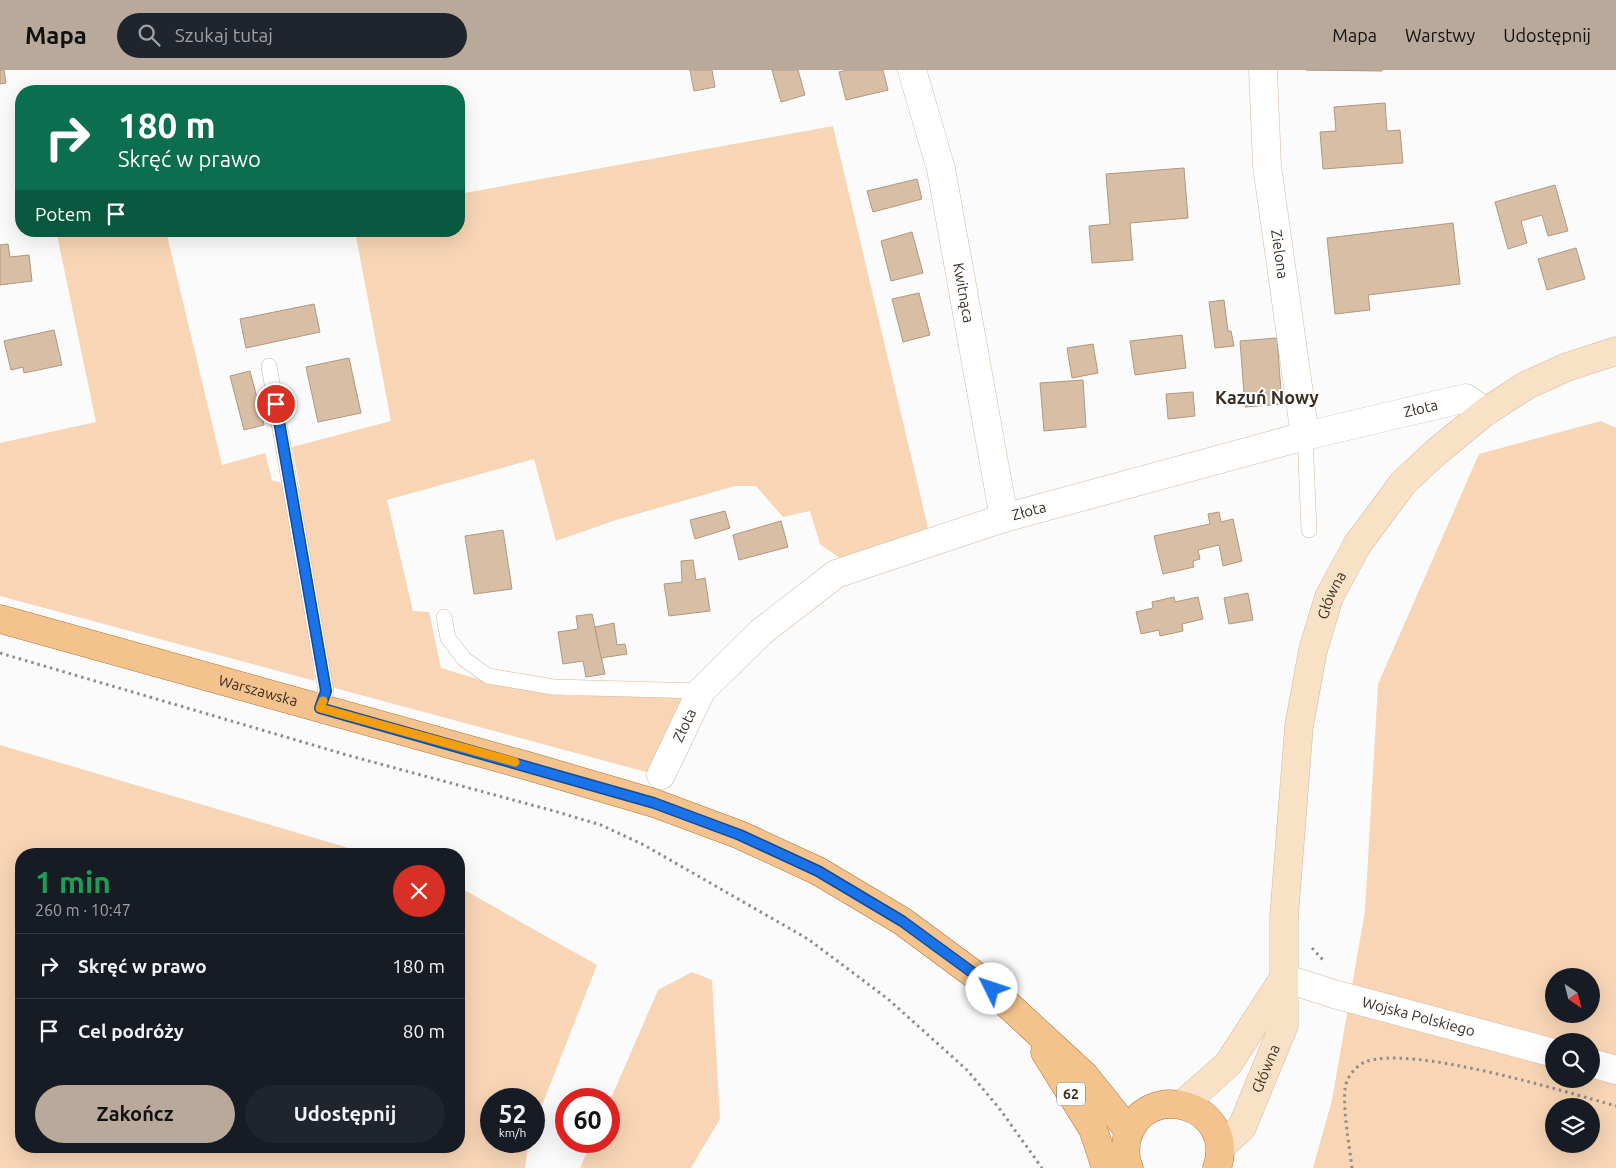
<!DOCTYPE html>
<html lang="pl">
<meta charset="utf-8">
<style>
body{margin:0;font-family:Ubuntu,sans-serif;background:#20242c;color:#f1f3f6;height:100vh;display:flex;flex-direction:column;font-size:19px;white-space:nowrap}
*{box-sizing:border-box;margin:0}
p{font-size:16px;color:#9ea1a6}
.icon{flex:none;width:28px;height:28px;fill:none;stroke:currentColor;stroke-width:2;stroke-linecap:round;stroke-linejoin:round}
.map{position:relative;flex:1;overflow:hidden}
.sheet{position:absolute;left:15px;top:778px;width:450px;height:305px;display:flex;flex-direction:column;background:#171b24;border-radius:20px;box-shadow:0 5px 20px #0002}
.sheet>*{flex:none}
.top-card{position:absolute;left:15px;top:15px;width:450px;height:152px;border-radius:20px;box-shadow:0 5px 20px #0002;background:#0b6e4f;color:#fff;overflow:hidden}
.needle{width:32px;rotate:145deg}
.buttons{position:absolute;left:1545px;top:898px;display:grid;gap:10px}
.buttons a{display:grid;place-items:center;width:55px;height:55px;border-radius:50%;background:#171b24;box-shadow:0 5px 20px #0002;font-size:25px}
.speed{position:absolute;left:480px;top:1018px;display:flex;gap:10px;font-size:25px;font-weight:700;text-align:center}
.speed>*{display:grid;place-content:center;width:65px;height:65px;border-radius:50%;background:#171b24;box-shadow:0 5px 20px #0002;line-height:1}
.speed small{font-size:12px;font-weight:400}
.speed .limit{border:8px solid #d22;background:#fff;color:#111}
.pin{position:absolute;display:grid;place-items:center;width:42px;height:42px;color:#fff;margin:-21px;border:2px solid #fff;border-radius:50%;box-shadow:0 1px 5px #0007}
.me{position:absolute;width:55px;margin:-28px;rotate:311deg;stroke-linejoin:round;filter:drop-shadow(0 0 4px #0008)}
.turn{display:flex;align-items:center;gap:18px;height:105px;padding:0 20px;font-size:22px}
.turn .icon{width:65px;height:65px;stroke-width:2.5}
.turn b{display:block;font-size:35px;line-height:42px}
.then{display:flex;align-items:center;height:48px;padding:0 20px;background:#0003;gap:10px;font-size:19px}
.round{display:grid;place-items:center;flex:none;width:52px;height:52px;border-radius:26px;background:#20242c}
.summary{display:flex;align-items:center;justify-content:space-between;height:85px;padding:0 20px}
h1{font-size:30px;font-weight:600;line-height:38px;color:#1e9e55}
.action{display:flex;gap:10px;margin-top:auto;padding:10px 20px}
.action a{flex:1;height:58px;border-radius:30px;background:#b9a99a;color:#111;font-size:20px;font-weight:600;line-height:58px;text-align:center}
.action a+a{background:#20242c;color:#f1f3f6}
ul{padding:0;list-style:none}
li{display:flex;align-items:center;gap:15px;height:65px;padding:0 20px;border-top:1px solid #363941}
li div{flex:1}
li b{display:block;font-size:19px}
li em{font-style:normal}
header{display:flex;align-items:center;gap:30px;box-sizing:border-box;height:70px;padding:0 25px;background:#b9a99a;color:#111}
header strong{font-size:24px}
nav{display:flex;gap:28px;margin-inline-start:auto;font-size:18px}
.search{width:350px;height:45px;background:#20242c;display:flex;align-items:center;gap:12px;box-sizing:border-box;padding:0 18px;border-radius:28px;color:#9ea1a6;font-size:19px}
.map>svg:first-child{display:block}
.green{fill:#f7d5b5;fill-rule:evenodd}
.building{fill:#d9bea6;stroke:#b0977f}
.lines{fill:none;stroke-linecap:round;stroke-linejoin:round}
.lane-casing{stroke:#d2b8a0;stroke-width:16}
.street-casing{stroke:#d2b8a0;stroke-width:29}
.secondary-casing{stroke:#d2b8a0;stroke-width:29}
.primary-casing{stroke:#ad7537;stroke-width:29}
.path{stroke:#928c87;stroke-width:3;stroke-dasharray:2.5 4;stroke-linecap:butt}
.lane{stroke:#fff;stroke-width:15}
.street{stroke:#fff;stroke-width:28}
.secondary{stroke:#f9e1c6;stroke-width:28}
.primary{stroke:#f3c28d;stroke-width:28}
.route-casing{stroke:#114b97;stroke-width:12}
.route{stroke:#1a73e8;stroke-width:9}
.slow{stroke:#f59e0b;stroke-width:9}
.labels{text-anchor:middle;stroke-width:4;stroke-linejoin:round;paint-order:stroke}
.shield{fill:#fff;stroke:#746d66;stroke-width:1}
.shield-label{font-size:14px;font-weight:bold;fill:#392f25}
.street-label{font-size:15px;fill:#392f25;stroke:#fff}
.quarter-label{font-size:18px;font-weight:bold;fill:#392f25;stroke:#fff}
</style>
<header>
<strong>Mapa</strong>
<div class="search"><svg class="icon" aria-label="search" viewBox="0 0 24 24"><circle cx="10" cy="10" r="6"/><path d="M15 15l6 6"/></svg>Szukaj tutaj</div>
<nav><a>Mapa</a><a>Warstwy</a><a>Udostępnij</a></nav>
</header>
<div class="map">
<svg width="1616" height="1098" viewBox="0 0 1616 1098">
<rect width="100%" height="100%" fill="#fbfbfb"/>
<g class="green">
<polygon points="833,56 928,458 841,489 820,474 810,441 783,447 756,416 735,416 616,450 556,471 534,389 387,430 413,541 429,542 441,598 484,611 567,626 690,626 650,703 331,617 307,551 315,611 0,526 0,373 96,352 57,165 70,161 166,161 222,395 265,383 272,410 300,419 292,377 391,351 355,161 459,161 459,124"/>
<path d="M1601,351l15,7v740h-303l19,-68 33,-189 13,-227 101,-230zM1554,906h37v38h-37zM1554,971h37v38h-37zM1554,1036h37v38h-37z"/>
<polygon points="0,675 369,784 21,784 21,1076 459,1076 459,817 597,895 534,1056 534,1029 491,1029 491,1071 529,1071 525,1098 0,1098"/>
<polygon points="692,902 712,910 720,1049 691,1098 580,1098 592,1071 609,1071 609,1033 658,920"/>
</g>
<g class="building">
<polygon points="0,0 4,0 6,13 0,14"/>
<polygon points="690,0 712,0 715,17 694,21"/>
<polygon points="772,0 798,0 805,25 781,32"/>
<polygon points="847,0 883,0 888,20 846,30 839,2"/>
<polygon points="1306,0 1382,0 1382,1"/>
<polygon points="1385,33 1387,61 1400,60 1403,93 1323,99 1320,62 1336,61 1334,37"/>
<polygon points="1184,98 1188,148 1130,153 1133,190 1092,193 1089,156 1110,154 1106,104"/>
<polygon points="917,109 922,129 873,142 867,121"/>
<polygon points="1555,115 1568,161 1548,166 1542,145 1521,151 1527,173 1508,179 1495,132"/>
<polygon points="1453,153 1460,214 1368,225 1370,240 1335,244 1327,168"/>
<polygon points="912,162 923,203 891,211 881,171"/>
<polygon points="8,174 10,187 29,185 32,211 0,215 0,175"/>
<polygon points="1576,178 1585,209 1547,220 1538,189"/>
<polygon points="919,223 930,265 903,272 892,229"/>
<polygon points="1224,230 1228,261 1231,261 1234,276 1215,278 1209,232"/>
<polygon points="314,234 320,262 246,278 240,249"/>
<polygon points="54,260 62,295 24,303 23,297 11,300 4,271"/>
<polygon points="1182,265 1186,298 1135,305 1130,271"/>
<polygon points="1277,268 1282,334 1245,337 1240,271"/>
<polygon points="1093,274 1098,303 1072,308 1067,278"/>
<polygon points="349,288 361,343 318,352 306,297"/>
<polygon points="250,301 264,355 244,360 230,306"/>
<polygon points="1083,310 1086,357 1044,361 1040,313"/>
<polygon points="1193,322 1195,346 1168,349 1166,324"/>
<polygon points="725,441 730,458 695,469 690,450"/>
<polygon points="1219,442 1221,452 1233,449 1242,491 1223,496 1219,475 1198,480 1200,489 1193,491 1194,497 1163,504 1154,466 1210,454 1208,444"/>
<polygon points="781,451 788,477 739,490 733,465"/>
<polygon points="503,460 512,519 474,524 465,466"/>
<polygon points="693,490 696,510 705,508 710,541 669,546 664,514 682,512 681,491"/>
<polygon points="1248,523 1253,550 1229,554 1224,528"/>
<polygon points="1174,527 1175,532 1198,527 1203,549 1182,554 1183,561 1160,566 1159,560 1141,564 1136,542 1153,538 1152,532"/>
<polygon points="592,544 605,604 586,607 583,591 563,594 558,562 578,559 576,546"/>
<polygon points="614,553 617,575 625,574 627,584 601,588 595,557"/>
</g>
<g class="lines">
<g class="lane-casing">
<g id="lane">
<polyline points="269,296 326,621 320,638"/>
<polyline points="1305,366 1309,460"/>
<polyline points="444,547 448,568 464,589 488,606 553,617 701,621"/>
</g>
</g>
<g class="street-casing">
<g id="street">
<path id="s1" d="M912,0l29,99 63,349"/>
<path id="s2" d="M1263,0l4,96 38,270"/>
<path id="s3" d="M661,705l40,-84 60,-59 75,-58 168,-56 301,-82 161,-38 19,14"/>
<path id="s4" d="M1284,908l50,16 220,59"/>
<polyline points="1591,993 1616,1000"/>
</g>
</g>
<g class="secondary-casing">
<g id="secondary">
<polyline points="1183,1034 1228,994 1284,908"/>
<path id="s5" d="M1221,1077l21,-20 42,-102v-108l15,-191 14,-76 16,-53 28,-52 46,-62 32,-30 50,-41 42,-27 40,-18 49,-16"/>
</g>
</g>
<g class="primary-casing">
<g id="primary">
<path id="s6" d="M0,549l528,147 126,37 86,32 78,36 84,50 77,57 106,98 44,55"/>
<polyline points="1045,982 1093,1059 1106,1098"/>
<path d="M1129,1098c-5,-10 -4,-20 -2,-30 17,-60 111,-34 90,30"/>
</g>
</g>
<g class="path">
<polyline points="0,583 347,685 554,741 601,755 644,775 808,869 888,929 967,1000 999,1038 1042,1098"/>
<polyline points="1312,878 1323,890"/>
<path d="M1352,1098c-2,-19 -12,-72 -5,-87 3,-8 11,-16 18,-19 45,-18 201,30 251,44"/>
</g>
<use href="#lane" class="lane"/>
<use href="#street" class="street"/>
<use href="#secondary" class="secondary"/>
<use href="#primary" class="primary"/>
</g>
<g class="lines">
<g class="route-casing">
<polyline id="route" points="276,334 326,621 320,638 654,733 740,765 818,801 902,851 980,908 992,919"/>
</g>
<use href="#route" class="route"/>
<polyline class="slow" points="323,631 320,638 515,692"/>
</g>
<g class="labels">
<rect class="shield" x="1057" y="1012.5" width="28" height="23" rx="4"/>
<g class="shield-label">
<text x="1071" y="1029">62</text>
</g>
<g class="street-label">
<text dy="5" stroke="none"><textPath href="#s2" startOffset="185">Zielona</textPath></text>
<text dy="5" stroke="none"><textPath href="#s1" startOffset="229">Kwitnąca</textPath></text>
<text dy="5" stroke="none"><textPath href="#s3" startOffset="880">Złota</textPath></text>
<text dy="5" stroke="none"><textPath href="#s3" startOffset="475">Złota</textPath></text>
<text dy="5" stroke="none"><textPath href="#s5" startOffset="574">Główna</textPath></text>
<text dy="5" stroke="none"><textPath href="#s6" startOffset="268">Warszawska</textPath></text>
<text dy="5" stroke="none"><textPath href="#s3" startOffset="55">Złota</textPath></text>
<text dy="5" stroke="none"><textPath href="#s4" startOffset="140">Wojska Polskiego</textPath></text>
<text dy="5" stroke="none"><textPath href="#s5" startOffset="92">Główna</textPath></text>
</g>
<g class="quarter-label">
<text x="1267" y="334">Kazuń Nowy</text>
</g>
</g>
</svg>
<div class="buttons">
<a><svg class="needle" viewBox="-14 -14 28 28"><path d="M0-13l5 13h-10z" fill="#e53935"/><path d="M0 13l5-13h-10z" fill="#9ea1a6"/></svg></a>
<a><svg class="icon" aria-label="search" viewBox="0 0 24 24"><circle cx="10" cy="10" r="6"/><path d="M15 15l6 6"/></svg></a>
<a><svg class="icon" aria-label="layers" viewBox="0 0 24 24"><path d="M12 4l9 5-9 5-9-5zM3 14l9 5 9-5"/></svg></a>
</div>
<div class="speed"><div>52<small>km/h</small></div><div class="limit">60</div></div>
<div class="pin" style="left:276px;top:334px;background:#d93025"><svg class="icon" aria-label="arrive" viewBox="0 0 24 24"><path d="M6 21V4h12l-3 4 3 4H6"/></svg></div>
<svg class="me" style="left:992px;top:919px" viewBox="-20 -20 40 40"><circle r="19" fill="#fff"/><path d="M0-13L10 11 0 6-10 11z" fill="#1a73e8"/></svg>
<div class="top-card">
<div class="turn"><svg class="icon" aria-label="right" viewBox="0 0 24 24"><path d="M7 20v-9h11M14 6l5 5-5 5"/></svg><div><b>180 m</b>Skręć w prawo</div></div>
<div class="then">Potem<svg class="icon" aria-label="arrive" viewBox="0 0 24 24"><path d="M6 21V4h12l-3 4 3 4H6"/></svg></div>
</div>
<section class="sheet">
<div class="summary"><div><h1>1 min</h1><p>260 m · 10:47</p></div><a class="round" style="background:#d93025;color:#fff"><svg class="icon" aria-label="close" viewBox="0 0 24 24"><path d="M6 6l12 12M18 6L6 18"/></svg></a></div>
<ul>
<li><svg class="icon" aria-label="right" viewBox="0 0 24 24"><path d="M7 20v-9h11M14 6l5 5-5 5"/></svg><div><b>Skręć w prawo</b></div><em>180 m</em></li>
<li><svg class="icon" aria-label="arrive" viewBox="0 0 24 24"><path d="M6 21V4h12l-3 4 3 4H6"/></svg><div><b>Cel podróży</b></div><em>80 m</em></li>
</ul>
<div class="action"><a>Zakończ</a><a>Udostępnij</a></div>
</section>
</div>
